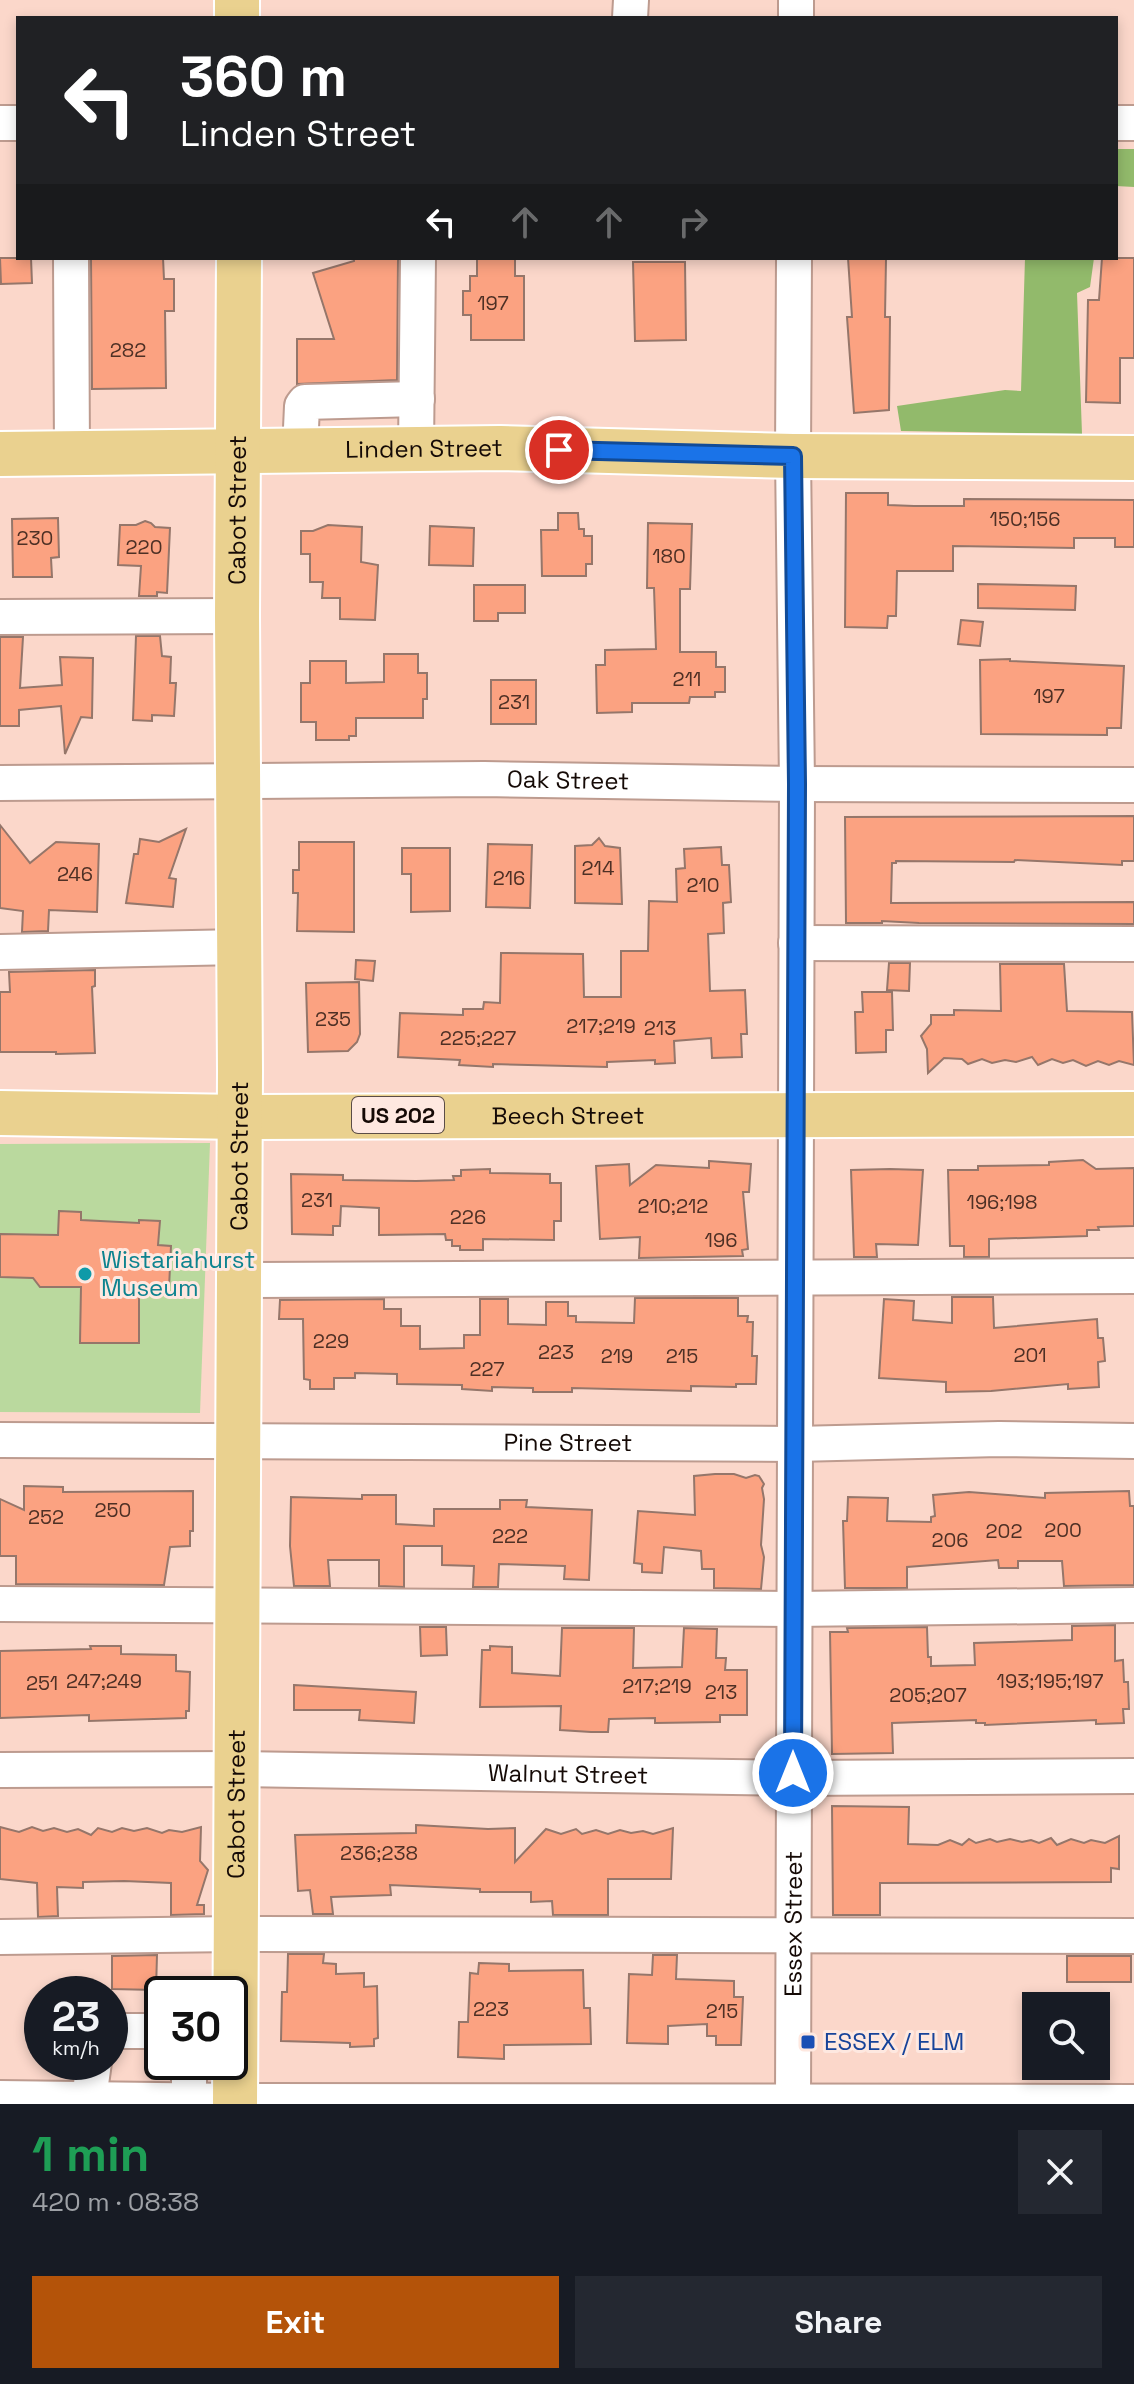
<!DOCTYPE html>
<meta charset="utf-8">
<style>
body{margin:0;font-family:"Space Grotesk",sans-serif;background:#242831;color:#f1f3f6;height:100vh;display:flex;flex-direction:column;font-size:30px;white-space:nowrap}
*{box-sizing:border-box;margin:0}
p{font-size:26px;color:#9ea1a6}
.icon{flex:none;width:44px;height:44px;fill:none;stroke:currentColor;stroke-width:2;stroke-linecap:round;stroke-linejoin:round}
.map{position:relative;height:2104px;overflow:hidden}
.panel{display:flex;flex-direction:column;background:#171b24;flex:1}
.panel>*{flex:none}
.guide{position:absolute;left:16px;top:16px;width:1102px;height:244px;border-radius:0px;box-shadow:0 4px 12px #0003;background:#202124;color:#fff;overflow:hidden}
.controls{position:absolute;left:1022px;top:1992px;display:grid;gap:16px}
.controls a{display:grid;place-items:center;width:88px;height:88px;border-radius:0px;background:#171b24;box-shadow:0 4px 12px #0003;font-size:40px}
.speed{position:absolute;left:24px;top:1976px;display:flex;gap:16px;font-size:40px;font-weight:700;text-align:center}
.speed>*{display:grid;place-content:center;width:104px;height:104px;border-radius:50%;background:#171b24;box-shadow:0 4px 12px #0003;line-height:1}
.speed small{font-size:20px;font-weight:400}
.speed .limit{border:4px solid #111;border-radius:12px;background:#fff;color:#111}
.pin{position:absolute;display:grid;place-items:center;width:68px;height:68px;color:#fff;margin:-34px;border:4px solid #fff;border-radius:50%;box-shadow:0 2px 8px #0007}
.me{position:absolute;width:88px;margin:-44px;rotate:0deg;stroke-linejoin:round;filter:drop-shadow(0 0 6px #0008)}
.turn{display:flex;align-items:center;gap:28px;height:168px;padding:0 32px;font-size:36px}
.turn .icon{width:104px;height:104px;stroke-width:2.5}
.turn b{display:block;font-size:56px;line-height:68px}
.lanes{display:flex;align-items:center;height:76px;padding:0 32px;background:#0003;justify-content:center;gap:40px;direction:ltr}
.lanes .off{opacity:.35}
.round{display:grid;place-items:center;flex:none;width:84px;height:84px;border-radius:0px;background:#242831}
.overview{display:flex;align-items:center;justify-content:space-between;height:136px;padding:0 32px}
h1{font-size:48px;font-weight:800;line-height:60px;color:#1e9e55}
.primary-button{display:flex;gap:16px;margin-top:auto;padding:16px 32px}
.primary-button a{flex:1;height:92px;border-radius:0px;background:#b45309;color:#fff;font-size:32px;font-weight:800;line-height:92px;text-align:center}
.primary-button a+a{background:#242831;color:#f1f3f6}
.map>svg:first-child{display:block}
.green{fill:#bad99e}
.forest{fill:#92ba6b}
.building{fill:#fba281;stroke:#95766a;stroke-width:2}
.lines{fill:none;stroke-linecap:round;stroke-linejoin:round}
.minor-casing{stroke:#bd9b8f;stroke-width:38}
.major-casing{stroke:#fff;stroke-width:48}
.minor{stroke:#fff;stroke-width:34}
.major{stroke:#ead18f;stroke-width:44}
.route-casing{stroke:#114b97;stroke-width:20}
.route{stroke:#1a73e8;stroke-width:14}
.culture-dot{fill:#0f9aa8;stroke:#fee8e0;stroke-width:3}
.transit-dot{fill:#1a4fb4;stroke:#fee8e0;stroke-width:3}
.labels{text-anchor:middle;stroke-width:6;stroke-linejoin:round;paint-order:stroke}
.number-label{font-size:20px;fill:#4e3025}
.shield{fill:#fee8e0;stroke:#5b4d47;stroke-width:2}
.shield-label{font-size:22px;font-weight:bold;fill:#150a06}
.street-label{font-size:24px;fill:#150a06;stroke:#fee8e0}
.culture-label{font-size:24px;fill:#0d838f;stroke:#fee8e0;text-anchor:start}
.transit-label{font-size:24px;fill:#164399;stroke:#fee8e0;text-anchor:start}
</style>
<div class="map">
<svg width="1134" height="2104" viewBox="0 0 1134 2104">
<rect width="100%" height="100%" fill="#fbd7ca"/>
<polygon class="green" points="210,1143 200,1413 0,1412 0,1144"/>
<g class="forest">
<polygon points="1116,149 1134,149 1134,187 1116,186"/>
<polygon points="1025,258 1094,258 1090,287 1077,293 1082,434 901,431 897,406 1005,390 1021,391"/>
</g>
<g class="building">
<polygon points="0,258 31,258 32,283 1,284"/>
<polygon points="91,258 163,258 164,279 174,279 174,311 165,311 166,388 92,389"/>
<polygon points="354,258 398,258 397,380 297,384 297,339 334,339 313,273 354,261"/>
<polygon points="477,258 515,258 515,276 524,276 524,340 471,340 471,315 463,315 463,291 470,291 470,276 477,276"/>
<polygon points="848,258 886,259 885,317 890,317 889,410 854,413 847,317 852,317"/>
<polygon points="1102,258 1134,258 1134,358 1120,358 1120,403 1086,402 1088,300 1099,300"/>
<polygon points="633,262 685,262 686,340 635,341"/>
<polygon points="846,493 888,493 888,505 914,506 964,506 964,499 1134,500 1134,547 1115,547 1115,538 1074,538 1074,548 953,546 953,571 897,571 896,616 888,616 887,628 845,627"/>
<polygon points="558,513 578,513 579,529 584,529 584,536 592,536 592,564 586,564 586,576 542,576 541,530 558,530"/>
<polygon points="58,518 59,557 51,558 52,577 13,577 12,519"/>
<polygon points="145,521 151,523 155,527 170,528 167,593 157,592 157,596 139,596 141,566 118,565 120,525 136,525"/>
<polygon points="648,523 692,524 690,589 680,589 680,652 716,652 716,667 725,667 725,692 715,692 715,697 690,697 689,703 632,703 632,712 597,713 596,665 605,665 605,650 656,649 654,588 647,588"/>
<polygon points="328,525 362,527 361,562 378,565 375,620 340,619 340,598 322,598 323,582 310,582 310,554 301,554 301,531 313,531"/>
<polygon points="430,526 474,528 473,566 429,565"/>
<polygon points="978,584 1076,586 1075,610 978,608"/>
<polygon points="474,585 525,585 525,613 498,613 498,621 474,621"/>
<polygon points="961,620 983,622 980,646 958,644"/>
<polygon points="136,636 160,636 162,656 171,657 170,683 176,683 174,716 152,715 152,721 133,720"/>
<polygon points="0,637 23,637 20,688 62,685 60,657 93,658 92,718 81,717 65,754 61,706 19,710 19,726 0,726"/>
<polygon points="384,654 418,654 418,673 427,673 427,699 423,699 423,718 356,718 356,736 349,736 349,740 316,740 316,722 301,722 301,683 310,683 310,661 346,661 346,683 384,682"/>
<polygon points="1010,659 1010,661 1124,666 1121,728 1107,728 1107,735 981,734 980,660"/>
<rect x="491" y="680" width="45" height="44"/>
<polygon points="1134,816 1134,861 1122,861 1122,865 1015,860 1014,862 896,861 896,863 892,863 891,903 1134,902 1134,924 919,923 882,921 882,923 846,923 845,817"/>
<polygon points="0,825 30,863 56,842 99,844 97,912 49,910 48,931 22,932 23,911 0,908"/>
<polygon points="186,829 169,878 176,879 173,907 126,903 134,854 138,854 140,839 159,842"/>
<polygon points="599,838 605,846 620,848 622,904 575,903 575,846 592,845"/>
<polygon points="299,842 354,842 354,932 297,931 298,893 293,893 293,870 299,870"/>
<polygon points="488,844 532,845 530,908 486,907"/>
<polygon points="721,847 722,865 729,865 731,902 723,903 724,933 708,934 710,991 745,990 747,1034 741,1034 742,1057 712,1058 711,1038 674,1041 675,1063 655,1064 655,1060 607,1062 607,1067 493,1064 493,1067 459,1065 460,1060 398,1057 400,1013 463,1015 463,1009 483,1009 484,1002 500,1003 501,953 583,954 584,997 621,997 621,951 648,951 649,901 677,902 676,869 685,868 684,849"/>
<polygon points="402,848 450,848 450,911 411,912 411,874 402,874"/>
<polygon points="356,960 375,961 373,981 355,979"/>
<polygon points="889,963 910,963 909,991 887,990"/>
<polygon points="1000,964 1064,964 1067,1011 1132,1012 1134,1065 1119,1061 1109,1065 1098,1061 1086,1066 1073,1060 1063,1063 1052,1059 1038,1065 1032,1057 1016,1062 1005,1060 992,1063 982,1059 968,1064 962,1059 944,1058 928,1073 927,1049 921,1036 931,1024 931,1015 954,1015 954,1010 1001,1011"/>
<polygon points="95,970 95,986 92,987 95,1053 56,1054 56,1052 0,1052 0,992 10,992 9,972"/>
<polygon points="359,982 360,1034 357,1042 348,1051 308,1052 306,983"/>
<polygon points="862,992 892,992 893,1030 886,1030 886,1052 856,1053 855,1012 863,1012"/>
<polygon points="1083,1160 1096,1169 1134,1168 1134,1226 1098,1227 1099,1230 1087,1230 1087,1236 989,1239 989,1257 964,1257 964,1246 950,1246 948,1170 978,1170 978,1166 1049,1165 1049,1162"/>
<polygon points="709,1161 751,1164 749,1192 743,1192 748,1249 742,1250 743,1256 639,1258 640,1237 600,1239 596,1166 629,1164 630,1185 656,1165 709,1168"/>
<polygon points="490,1169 490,1173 550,1174 550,1183 561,1183 561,1221 554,1221 554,1240 483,1239 483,1250 460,1250 460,1246 452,1246 452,1240 446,1240 445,1234 379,1235 379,1208 341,1206 340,1226 333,1226 333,1235 292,1234 291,1174 343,1175 343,1180 416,1181 454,1180 453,1176 461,1176 461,1170"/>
<polygon points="890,1169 923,1170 918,1245 876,1244 877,1257 854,1257 851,1170"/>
<polygon points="59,1211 81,1212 81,1220 139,1223 139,1220 160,1221 158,1245 171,1246 169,1288 139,1287 139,1343 80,1343 81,1287 40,1287 33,1278 0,1277 0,1234 58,1235"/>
<polygon points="952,1297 993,1297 994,1328 1097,1319 1098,1338 1103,1338 1105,1361 1098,1362 1099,1387 1068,1389 1068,1384 991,1391 946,1392 946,1382 879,1378 884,1299 914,1301 913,1320 952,1323"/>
<polygon points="635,1298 738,1298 738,1316 748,1316 747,1322 753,1322 752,1356 757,1356 756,1384 736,1384 736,1387 691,1386 691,1391 572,1388 572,1392 533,1392 533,1388 492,1387 492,1391 462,1389 462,1385 397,1384 397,1374 355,1373 355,1378 334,1378 334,1389 310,1389 310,1380 304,1379 303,1319 279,1319 280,1300 384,1299 384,1309 401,1309 401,1326 420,1326 420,1349 464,1348 464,1335 480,1335 480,1299 508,1299 508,1324 546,1325 546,1302 568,1302 568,1316 576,1316 576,1322 634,1323"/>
<polygon points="715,1474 734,1474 746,1478 755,1475 759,1476 764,1484 762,1488 764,1499 761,1545 764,1557 761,1589 714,1588 714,1569 702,1569 701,1551 664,1547 662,1573 642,1572 642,1564 634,1563 638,1511 695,1515 694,1476"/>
<polygon points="24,1486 63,1487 63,1492 193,1491 193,1531 190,1531 190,1546 170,1547 164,1585 16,1584 16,1556 0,1556 0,1499 24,1510"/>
<polygon points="1129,1491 1130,1506 1134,1506 1134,1585 1064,1586 1062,1561 1018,1561 1018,1568 999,1568 998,1560 907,1567 907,1588 845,1588 843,1521 847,1521 848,1497 888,1498 887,1521 931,1522 931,1517 935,1516 933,1495 969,1492 1045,1498 1045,1493"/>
<polygon points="362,1495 396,1495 396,1524 434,1526 434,1509 500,1509 500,1500 527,1500 526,1507 592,1510 589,1580 564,1579 565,1566 499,1564 498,1587 473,1587 474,1566 442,1565 442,1546 404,1546 404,1587 379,1586 379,1560 328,1560 330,1586 294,1586 290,1546 291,1497 362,1499"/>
<polygon points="1115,1625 1115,1661 1123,1660 1124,1682 1128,1682 1129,1709 1123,1709 1124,1723 1096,1724 1096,1720 985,1725 985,1723 976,1723 976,1720 892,1723 893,1753 832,1754 830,1632 848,1632 847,1628 927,1627 928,1657 931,1657 931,1666 975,1665 974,1643 1072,1640 1072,1626"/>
<polygon points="420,1627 446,1627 447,1655 421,1656"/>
<polygon points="562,1628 634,1628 633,1668 682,1667 684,1628 717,1629 716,1658 726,1658 725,1670 747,1670 747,1715 720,1715 720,1722 655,1723 655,1718 609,1719 608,1732 591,1732 560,1730 561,1706 480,1707 482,1650 490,1650 490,1646 512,1647 512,1673 560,1676"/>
<polygon points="90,1646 121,1646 121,1654 176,1655 176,1671 190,1672 189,1711 186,1711 186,1718 89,1721 89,1715 0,1718 0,1651 91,1649"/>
<polygon points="294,1685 416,1692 414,1723 359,1720 360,1710 294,1710"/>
<polygon points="832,1806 909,1807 908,1844 938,1845 950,1840 962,1845 969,1839 976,1843 990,1839 997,1842 1010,1839 1022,1842 1031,1840 1039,1843 1051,1838 1057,1845 1071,1839 1084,1843 1091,1840 1105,1843 1119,1836 1119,1869 1111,1868 1111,1882 880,1883 880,1915 833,1915"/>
<polygon points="416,1825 488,1829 515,1828 515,1862 546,1829 561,1834 576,1829 582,1834 596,1830 608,1834 620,1830 631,1833 643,1831 653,1834 673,1828 671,1879 608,1879 608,1915 553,1915 552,1901 531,1902 531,1892 480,1892 480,1889 390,1885 391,1895 331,1897 333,1914 313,1914 310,1890 298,1891 295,1835 416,1833"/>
<polygon points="0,1827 19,1832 32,1827 43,1831 54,1828 67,1832 78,1829 91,1835 98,1828 112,1832 122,1828 134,1831 147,1828 162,1833 169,1830 182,1832 201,1827 200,1861 208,1870 197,1905 204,1905 204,1914 171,1915 171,1883 124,1881 83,1882 83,1888 57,1887 58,1916 38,1917 37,1883 0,1879"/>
<polygon points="288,1954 324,1954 323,1963 336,1964 336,1974 364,1973 364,1987 377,1986 378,2038 374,2039 374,2046 350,2047 350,2043 281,2041 282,1992 287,1992"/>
<polygon points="157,1955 156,1990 112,1989 112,1956"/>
<polygon points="653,1955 677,1955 676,1979 734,1981 734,1997 743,1997 741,2045 716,2045 716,2036 707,2036 707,2024 668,2026 668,2044 627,2043 629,1974 652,1975"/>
<rect x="1067" y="1956" width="64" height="26"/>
<polygon points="479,1963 509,1964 509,1971 583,1970 584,2008 590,2008 591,2044 504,2045 504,2059 458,2057 459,2022 468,2022 470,1973 478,1974"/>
</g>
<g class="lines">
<g class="minor-casing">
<g id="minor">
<polyline points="630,18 631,0"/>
<polyline points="796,18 796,0"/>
<polyline points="0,123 18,123"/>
<polyline points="1116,123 1134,123"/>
<polyline points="71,258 72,452"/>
<polyline points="416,449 418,258"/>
<polyline points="300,450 302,406 305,402 417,399"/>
<polyline points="0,617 237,616"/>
<path id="s1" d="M0,783l484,-4 313,5 337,1"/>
<polyline points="796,943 1134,944"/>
<polyline points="0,952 240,947"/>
<polyline points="239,1280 1134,1276"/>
<path id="s2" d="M0,1440l796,4 203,-5 135,2"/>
<polyline points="0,1604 794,1609 1134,1605"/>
<path id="s3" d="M0,1770l237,-1 556,9 341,-2"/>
<polyline points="0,1937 236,1934 1134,1936"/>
<polyline points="110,2031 162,2031"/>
<polyline points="189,2062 189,2101"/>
<polyline points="0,2098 235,2101 1134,2102"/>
<polyline points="89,2099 94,2062"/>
<path id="s4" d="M793,2104l4,-1320 -4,-328 1,-198"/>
</g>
</g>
<g class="major-casing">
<g id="major">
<polyline points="237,0 237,18"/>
<path id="s5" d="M0,454l500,-6 293,8 341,2"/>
<path id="s6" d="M0,1113l240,4 894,-3"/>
<path id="s7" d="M235,2104l5,-1033 -3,-455 2,-358"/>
</g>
</g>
<use href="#minor" class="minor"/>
<use href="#major" class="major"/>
</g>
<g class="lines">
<g class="route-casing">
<polyline id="route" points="559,450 793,456 797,784 793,1773"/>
</g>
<use href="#route" class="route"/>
</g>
<circle class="culture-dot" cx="85" cy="1274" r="8"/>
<rect class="transit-dot" x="800" y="2034" width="16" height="16" rx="4"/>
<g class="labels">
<g class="number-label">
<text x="493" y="310">197</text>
<text x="128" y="357">282</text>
<text x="1025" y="526">150;156</text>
<text x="35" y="545">230</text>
<text x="144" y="554">220</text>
<text x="669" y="563">180</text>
<text x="687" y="686">211</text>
<text x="1049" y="703">197</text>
<text x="514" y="709">231</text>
<text x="598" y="875">214</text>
<text x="75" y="881">246</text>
<text x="509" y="885">216</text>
<text x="703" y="892">210</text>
<text x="333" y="1026">235</text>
<text x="601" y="1033">217;219</text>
<text x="660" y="1035">213</text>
<text x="478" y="1045">225;227</text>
<text x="317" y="1207">231</text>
<text x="1002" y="1209">196;198</text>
<text x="673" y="1213">210;212</text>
<text x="468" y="1224">226</text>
<text x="721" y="1247">196</text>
<text x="331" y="1348">229</text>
<text x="556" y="1359">223</text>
<text x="1030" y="1362">201</text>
<text x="617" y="1363">219</text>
<text x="682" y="1363">215</text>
<text x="487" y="1376">227</text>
<text x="113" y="1517">250</text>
<text x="46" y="1524">252</text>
<text x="1063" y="1537">200</text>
<text x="1004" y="1538">202</text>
<text x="510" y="1543">222</text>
<text x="950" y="1547">206</text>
<text x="104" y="1688">247;249</text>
<text x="1050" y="1688">193;195;197</text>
<text x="42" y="1690">251</text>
<text x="657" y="1693">217;219</text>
<text x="721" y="1699">213</text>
<text x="928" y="1702">205;207</text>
<text x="379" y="1860">236;238</text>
<text x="491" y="2016">223</text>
<text x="722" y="2018">215</text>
</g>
<rect class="shield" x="352" y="1097" width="92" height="36" rx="6"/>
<g class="shield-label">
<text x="398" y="1123">US 202</text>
</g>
<g class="street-label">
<text dy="8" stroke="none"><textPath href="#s5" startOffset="424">Linden Street</textPath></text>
<text dy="8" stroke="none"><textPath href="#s7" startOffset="1594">Cabot Street</textPath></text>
<text dy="8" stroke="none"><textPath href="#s1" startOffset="568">Oak Street</textPath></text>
<text dy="8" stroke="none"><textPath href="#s6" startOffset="568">Beech Street</textPath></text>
<text dy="8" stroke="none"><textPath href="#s7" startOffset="948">Cabot Street</textPath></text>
<text dy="8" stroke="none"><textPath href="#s2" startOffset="568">Pine Street</textPath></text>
<text dy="8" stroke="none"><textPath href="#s3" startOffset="568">Walnut Street</textPath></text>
<text dy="8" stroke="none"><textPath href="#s7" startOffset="300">Cabot Street</textPath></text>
<text dy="8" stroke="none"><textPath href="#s4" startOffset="180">Essex Street</textPath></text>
</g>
<g class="culture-label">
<text x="101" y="1268">Wistariahurst<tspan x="101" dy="28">Museum</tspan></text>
</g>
<g class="transit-label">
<text x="824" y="2050">ESSEX / ELM</text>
</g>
</g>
</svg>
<div class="controls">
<a><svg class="icon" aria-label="search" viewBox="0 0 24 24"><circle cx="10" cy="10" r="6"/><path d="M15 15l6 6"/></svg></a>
</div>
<div class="speed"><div>23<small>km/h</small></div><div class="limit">30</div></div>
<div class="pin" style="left:559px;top:450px;background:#d93025"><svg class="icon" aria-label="arrive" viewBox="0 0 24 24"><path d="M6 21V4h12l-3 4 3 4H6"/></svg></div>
<svg class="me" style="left:793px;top:1773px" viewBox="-20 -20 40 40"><circle r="17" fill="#1a73e8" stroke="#fff" stroke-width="3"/><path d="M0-11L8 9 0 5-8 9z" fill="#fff"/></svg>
<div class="guide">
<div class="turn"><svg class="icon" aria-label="left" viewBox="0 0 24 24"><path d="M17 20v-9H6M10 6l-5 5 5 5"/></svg><div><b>360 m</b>Linden Street</div></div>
<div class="lanes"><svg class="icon" aria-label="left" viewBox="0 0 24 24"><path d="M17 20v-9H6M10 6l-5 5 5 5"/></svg><svg class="icon off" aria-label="ahead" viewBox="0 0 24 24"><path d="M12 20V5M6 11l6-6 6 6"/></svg><svg class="icon off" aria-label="ahead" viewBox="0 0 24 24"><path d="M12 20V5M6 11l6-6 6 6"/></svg><svg class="icon off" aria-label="right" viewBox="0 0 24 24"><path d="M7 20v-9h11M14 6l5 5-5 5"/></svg></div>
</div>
</div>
<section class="panel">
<div class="overview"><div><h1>1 min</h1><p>420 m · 08:38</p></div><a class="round"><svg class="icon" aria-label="close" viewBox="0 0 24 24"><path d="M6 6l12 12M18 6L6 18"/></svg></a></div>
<div class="primary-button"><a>Exit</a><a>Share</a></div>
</section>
